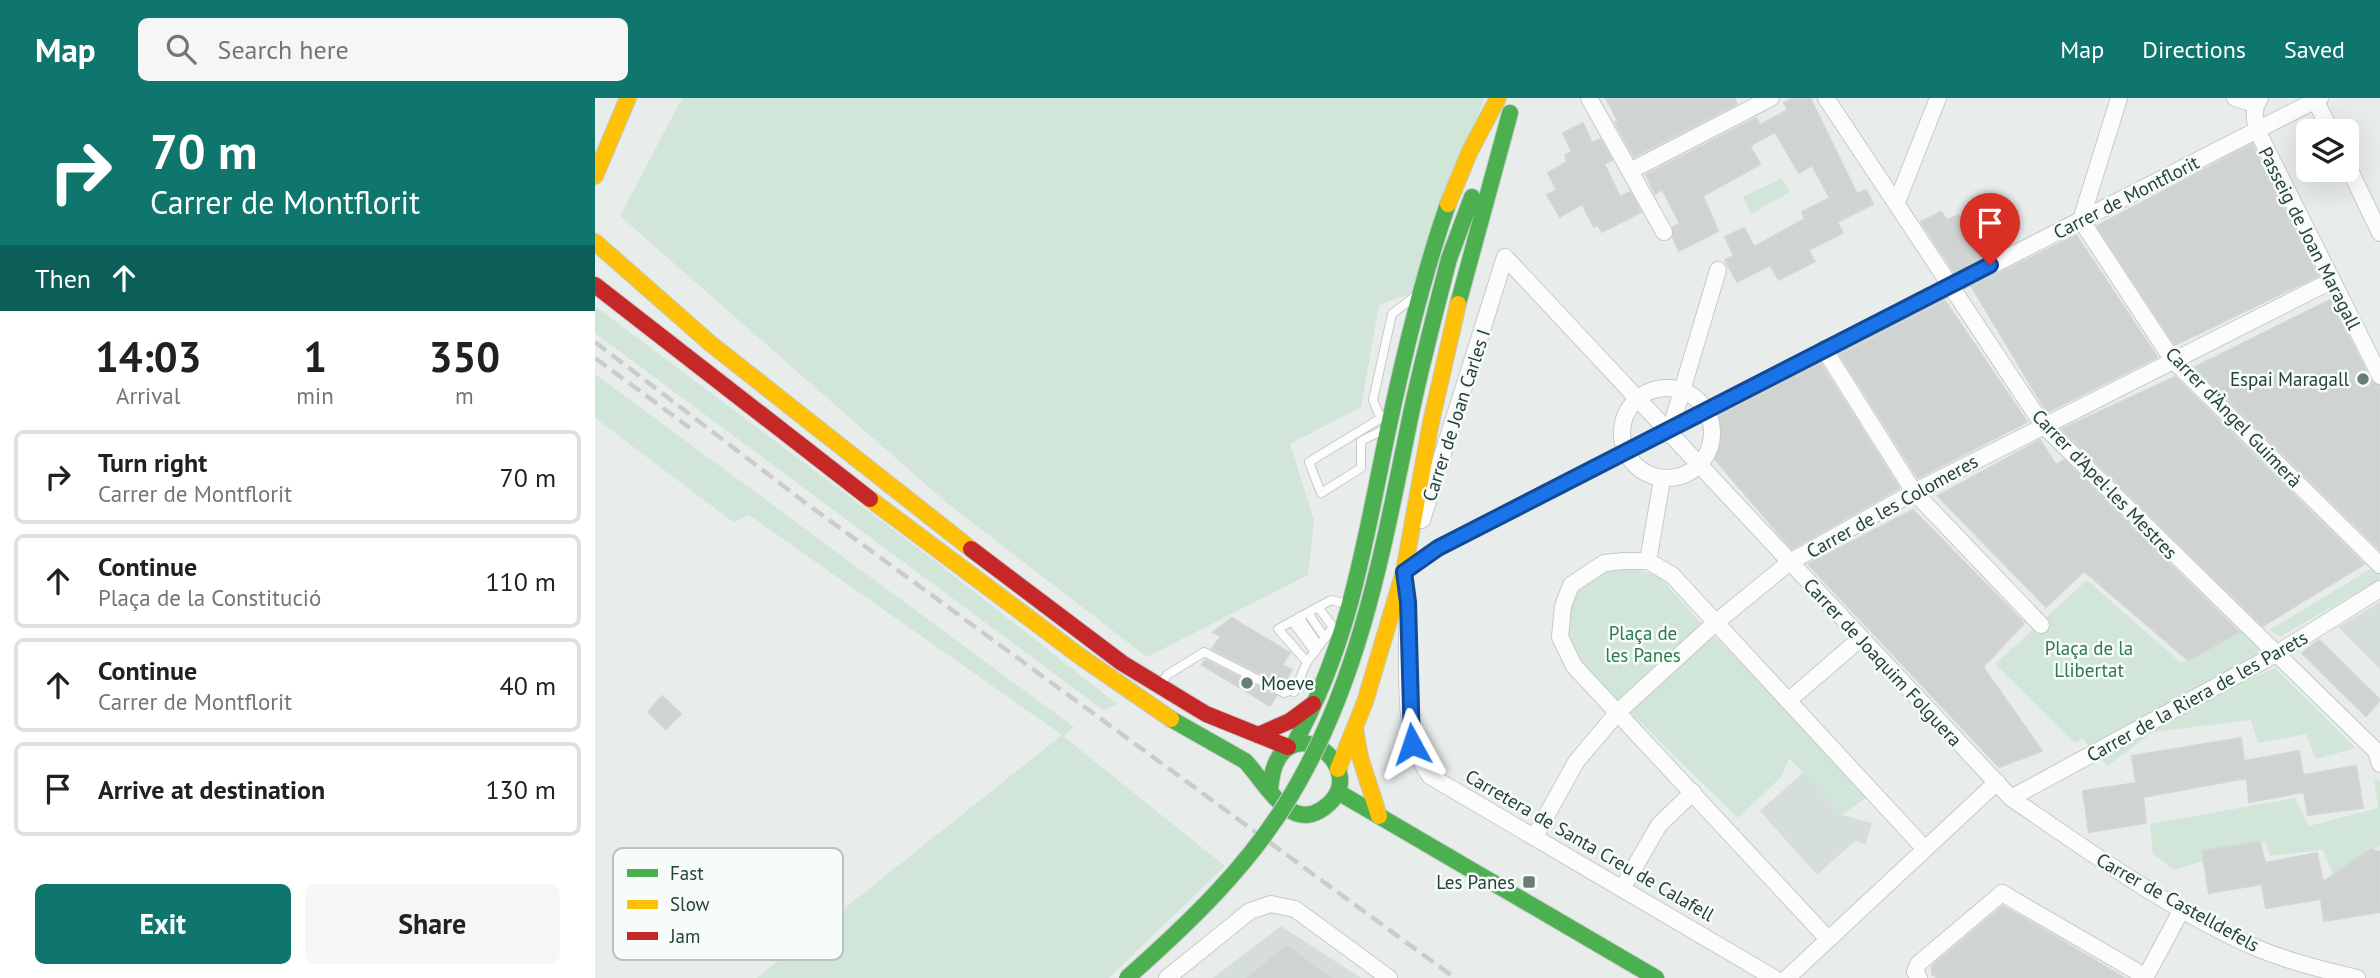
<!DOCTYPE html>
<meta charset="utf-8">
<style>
body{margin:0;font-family:"PT Sans",sans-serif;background:#f6f6f6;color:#202124;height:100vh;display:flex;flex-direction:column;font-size:26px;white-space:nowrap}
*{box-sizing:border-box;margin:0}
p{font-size:23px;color:#757577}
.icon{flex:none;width:38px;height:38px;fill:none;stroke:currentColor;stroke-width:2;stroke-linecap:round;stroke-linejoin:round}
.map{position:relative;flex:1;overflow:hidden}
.sheet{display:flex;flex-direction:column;background:#fff;width:595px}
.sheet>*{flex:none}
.banner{background:#0f766e;color:#fff;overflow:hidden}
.controls{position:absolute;left:1701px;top:21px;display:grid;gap:14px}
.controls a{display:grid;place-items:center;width:63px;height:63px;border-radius:10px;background:#fff;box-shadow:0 7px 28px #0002;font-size:35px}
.pin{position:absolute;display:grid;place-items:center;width:60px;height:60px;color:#fff;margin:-72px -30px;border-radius:50% 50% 50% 0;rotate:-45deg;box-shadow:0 0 7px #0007}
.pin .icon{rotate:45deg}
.me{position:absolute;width:77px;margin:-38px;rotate:355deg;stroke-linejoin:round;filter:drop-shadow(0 0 5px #0008)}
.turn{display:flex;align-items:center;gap:24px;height:147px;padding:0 35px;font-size:32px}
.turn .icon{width:91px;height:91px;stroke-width:2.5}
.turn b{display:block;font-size:49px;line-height:60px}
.then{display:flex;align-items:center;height:66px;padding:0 35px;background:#0003;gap:14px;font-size:26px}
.eta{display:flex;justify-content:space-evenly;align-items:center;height:119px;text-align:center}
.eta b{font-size:42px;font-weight:800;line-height:49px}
.primary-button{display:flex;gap:14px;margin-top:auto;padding:14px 35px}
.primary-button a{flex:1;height:80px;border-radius:10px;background:#0f766e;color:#fff;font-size:28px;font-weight:800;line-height:80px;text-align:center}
.primary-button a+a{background:#f6f6f6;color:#202124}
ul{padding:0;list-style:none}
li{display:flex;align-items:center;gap:21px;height:94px;margin:0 14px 10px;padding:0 21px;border:4px solid #e0e0e0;border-radius:10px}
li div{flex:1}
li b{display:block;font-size:26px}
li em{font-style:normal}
header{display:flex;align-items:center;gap:42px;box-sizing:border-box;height:98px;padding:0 35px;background:#0f766e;color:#fff}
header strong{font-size:33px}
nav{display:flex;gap:38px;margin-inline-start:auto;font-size:24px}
.search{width:490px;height:63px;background:#f6f6f6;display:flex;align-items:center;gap:18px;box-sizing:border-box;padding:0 24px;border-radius:10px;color:#757577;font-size:26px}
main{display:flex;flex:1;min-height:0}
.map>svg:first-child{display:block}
.built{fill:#d6dedb}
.green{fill:#d1e6d8}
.building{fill:#cfd4d2;stroke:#d1d6d4;stroke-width:2}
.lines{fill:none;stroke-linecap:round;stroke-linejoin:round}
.lane-casing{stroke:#c5cac8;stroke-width:10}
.street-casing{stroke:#c5cac8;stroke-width:18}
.fast-casing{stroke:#c3cbc8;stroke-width:18}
.slow-casing{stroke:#c3cbc8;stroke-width:18}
.jam-casing{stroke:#c3cbc8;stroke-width:18}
.lane{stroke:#fcfcfc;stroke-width:8}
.street{stroke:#fcfcfc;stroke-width:16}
.fast{stroke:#4caf50;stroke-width:16}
.slow{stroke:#ffc107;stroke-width:16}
.jam{stroke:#c62828;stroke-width:16}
.rail{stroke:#c9cdcc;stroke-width:4.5;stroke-dasharray:14 7;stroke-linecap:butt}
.fast-bridge-casing{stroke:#c3cbc8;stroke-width:18;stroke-linecap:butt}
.fast-bridge{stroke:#4caf50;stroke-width:16}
.route-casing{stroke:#114b97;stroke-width:18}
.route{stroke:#1a73e8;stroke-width:12}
.poi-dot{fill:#697e78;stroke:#f7fbf9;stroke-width:2.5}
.labels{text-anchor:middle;stroke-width:5;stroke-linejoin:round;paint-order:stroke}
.street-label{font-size:19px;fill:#24423a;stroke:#f7fbf9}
.poi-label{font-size:19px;fill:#24423a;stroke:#f7fbf9;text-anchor:end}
.park-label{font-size:19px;fill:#2d7a4b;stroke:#f7fbf9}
.key{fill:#f7fbf9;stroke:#b8c4c0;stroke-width:2}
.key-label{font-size:19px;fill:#24423a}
</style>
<header>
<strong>Map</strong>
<div class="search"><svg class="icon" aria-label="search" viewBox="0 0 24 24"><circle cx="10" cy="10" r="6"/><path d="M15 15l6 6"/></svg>Search here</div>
<nav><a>Map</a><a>Directions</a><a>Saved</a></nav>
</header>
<main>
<section class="sheet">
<div class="banner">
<div class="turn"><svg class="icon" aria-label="right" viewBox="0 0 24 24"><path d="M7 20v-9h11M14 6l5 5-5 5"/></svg><div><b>70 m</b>Carrer de Montflorit</div></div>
<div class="then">Then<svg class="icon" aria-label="ahead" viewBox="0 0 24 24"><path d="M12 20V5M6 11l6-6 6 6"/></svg></div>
</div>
<div class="eta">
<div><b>14:03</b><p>Arrival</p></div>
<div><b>1</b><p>min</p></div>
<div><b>350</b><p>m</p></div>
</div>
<ul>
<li><svg class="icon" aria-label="right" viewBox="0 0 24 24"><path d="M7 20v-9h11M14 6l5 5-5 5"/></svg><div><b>Turn right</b><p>Carrer de Montflorit</p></div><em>70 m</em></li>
<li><svg class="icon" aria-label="ahead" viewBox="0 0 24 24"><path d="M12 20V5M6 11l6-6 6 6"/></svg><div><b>Continue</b><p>Plaça de la Constitució</p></div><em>110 m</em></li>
<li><svg class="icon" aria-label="ahead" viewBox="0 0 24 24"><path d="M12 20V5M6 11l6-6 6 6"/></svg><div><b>Continue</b><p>Carrer de Montflorit</p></div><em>40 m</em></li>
<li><svg class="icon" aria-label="arrive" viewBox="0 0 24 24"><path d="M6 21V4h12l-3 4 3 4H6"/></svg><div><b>Arrive at destination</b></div><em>130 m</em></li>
</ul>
<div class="primary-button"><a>Exit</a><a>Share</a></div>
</section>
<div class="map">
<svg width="1785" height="880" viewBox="0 0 1785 880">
<rect width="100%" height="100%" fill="#e8edeb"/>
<g class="built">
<polygon points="1785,504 1785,571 1743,529"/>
<polygon points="1209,674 1247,717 1277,725 1271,746 1260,743 1222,777 1165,713"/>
<polygon points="686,828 766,880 618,880"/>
</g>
<g class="green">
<polygon points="87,0 890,0 855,89 822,193 784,207 766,309 695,346 719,422 713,477 552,559 353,406 25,118"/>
<polygon points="1187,80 1195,94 1156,116 1148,99"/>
<polygon points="0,208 344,466 522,606 508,612 0,235"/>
<polygon points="0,276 479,629 468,638 630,768 514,880 162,880 467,637 154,417 138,424 0,320"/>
<polygon points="1780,468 1785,471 1785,481 1685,539 1675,532"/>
<path d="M1019,469l21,2 25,8 38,43 175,173 -31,22 -53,-57 -8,19 -43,41c-32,-31 -63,-62 -95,-93 -24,-24 -61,-52 -72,-85 -12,-35 12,-62 43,-73z"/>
<polygon points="1492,482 1586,565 1653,529 1666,553 1591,610 1680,570 1761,650 1721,661 1711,636 1663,645 1656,622 1558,634 1512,668 1487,640 1480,645 1400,566"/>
<polygon points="1779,680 1785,684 1785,747 1738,777 1728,752 1675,758 1670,744 1579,772 1558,756 1555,726 1700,700 1714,728 1783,710"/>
</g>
<g class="building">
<polygon points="1011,0 1139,0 1142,6 1039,59 1020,24 1023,23"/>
<polygon points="1199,0 1215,0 1262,96 1271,92 1278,106 1242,124 1248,135 1213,152 1220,163 1184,182 1175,167 1142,184 1130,162 1139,158 1130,139 1149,130 1159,149 1210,121 1207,114 1235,100 1217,67 1204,75 1180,34 1155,48 1165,66 1108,98 1123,133 1084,153 1078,140 1078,129 1085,125 1067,91 1060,96 1051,77 1161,20 1165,27 1193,12 1189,5"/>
<polygon points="988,25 997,45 1005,41 1017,62 1009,66 1025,99 1035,94 1046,114 1007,134 1003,127 999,129 987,106 965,119 952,97 962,92 953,75 972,64 970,57 977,54 968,35"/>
<polygon points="1657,46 1723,178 1580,247 1502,128"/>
<polygon points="1346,114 1352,122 1363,117 1391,159 1360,175 1326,124"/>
<polygon points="1481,137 1562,259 1452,314 1377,189"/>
<polygon points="1735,202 1776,283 1785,288 1785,452 1600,269"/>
<polygon points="1350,203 1432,324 1323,380 1245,257"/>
<polygon points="1226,266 1304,390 1197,451 1120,361 1118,321"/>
<polygon points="1580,279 1769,466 1668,528 1467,331"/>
<polygon points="1445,342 1461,367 1469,362 1644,534 1593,562 1489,473 1451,509 1343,398"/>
<polygon points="1318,412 1429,525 1388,569 1447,653 1404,669 1213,466"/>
<polygon points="637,520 695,555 687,567 697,572 688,587 617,551 626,538 618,534"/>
<polygon points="1724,542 1785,602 1771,618 1707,555"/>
<polygon points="610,562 681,598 675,608 607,567"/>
<polygon points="67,598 86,616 71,631 53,614"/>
<polygon points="1646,640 1649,663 1704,653 1708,677 1761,668 1768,710 1713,717 1709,694 1654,704 1652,680 1548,699 1551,725 1494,734 1488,693 1541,685 1537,658"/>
<polygon points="1665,744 1670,765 1722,755 1728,784 1776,751 1785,754 1785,814 1729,823 1726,801 1671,810 1667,786 1614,795 1607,753"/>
<polygon points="1408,808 1456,836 1529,880 1343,880 1337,876 1337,868"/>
<polygon points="692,848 736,880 652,880"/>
</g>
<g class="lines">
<g class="lane-casing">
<g id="lane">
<polyline points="786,321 778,302 797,216 819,199"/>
<polyline points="790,331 766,343 766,370 726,395 714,364 791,317"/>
<polyline points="713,515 730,540"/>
<polyline points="704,519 724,548"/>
<polyline points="697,523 720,554"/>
<polyline points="712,564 738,529 723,509"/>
<polyline points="566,586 572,577 609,554 689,595 717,585 725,588"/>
<polyline points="699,594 712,564 683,531 736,502 756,507"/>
</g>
</g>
<g class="street-casing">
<g id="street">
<polyline points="994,0 1069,134"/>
<polyline points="1231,0 1448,327 1781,653 1785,666"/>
<polyline points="1524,0 1486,122 1577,261 1785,467"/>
<polyline points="1640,0 1660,6"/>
<path d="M1665,0c-7,10 -6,20 -3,32l123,246"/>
<polyline points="1719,0 1736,33"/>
<polyline points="1752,66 1785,135"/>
<polyline points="1037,72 1176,0"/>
<polyline points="1302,104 1343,0"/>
<polyline points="1229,251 1319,394 1446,527"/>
<circle cx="1072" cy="335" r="45"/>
<polyline points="1075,333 1123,172"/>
<path d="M827,422l83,-263 506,541c79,54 160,113 248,151 32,13 65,21 98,29"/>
<polyline points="1053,463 1067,382"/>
<polyline points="809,473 843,450 1725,0"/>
<path d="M810,479c8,60 -11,151 25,199l344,202"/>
<polyline points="1193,603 1266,540"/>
<polyline points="1416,700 1681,556 1785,491"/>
<polyline points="940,738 981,664 1023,614 1120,525 1195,464 1319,394 1736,183"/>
<polyline points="1028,789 1064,727 1098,694"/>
<polyline points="1233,841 979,568 965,539 968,508 976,487 1009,465 1029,463 1053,463 1077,477 1330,751"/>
<polyline points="572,880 655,813 676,806 700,811 794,880"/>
<polyline points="1192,880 1402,684"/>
<polyline points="1324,880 1320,874 1323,866 1407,795 1551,879"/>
<polyline points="1550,880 1587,811"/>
</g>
</g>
<g class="fast-casing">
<g id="fast">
<polyline points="854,161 877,99"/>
<polyline points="863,206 915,15"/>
<path d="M576,621l74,42c18,18 42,68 74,50 66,-39 -43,-119 -49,-20"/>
<path d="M699,646c57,-104 70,-200 94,-314 16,-76 34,-152 60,-226"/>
<polyline points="743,694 1061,880"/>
</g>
</g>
<g class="slow-casing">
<g id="slow">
<polyline points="0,78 33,0"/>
<polyline points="853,106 875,53 903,0"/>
<polyline points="0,144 116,246 376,451"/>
<polyline points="275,401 486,559 576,621"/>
<polyline points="760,630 765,659 784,718"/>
<polyline points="743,671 770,604 809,473 836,324 863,206"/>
</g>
</g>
<g class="jam-casing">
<g id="jam">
<polyline points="0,187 275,401"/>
<polyline points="376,451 527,565 611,616 693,649"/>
<polyline points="663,637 695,623 718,606"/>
</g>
</g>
<use href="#lane" class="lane"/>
<use href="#street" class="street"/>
<use href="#fast" class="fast"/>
<use href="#slow" class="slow"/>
<use href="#jam" class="jam"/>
<g class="rail">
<polyline points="0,244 208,403 860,880"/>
<polyline points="0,260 95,330"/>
</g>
<g class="fast-bridge-casing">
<path id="fast-bridge" d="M532,880c61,-54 121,-111 163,-181 72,-119 94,-254 122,-388 11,-51 24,-100 37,-150"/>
</g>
<use href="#fast-bridge" class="fast-bridge"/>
</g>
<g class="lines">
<g class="route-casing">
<polyline id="route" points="817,646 813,504 809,474 843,450 1395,167"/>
</g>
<use href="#route" class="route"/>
</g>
<g class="poi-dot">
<circle cx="1768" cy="281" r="7"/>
<circle cx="652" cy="585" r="7"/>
<rect x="927" y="777" width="14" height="14" rx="3.5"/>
</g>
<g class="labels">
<g class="street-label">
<text transform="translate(1531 99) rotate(-27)" y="7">Carrer de Montflorit</text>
<text transform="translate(1715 140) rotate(63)" y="7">Passeig de Joan Maragall</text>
<text transform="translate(861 317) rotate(-72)" y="7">Carrer de Joan Carles I</text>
<text transform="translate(1639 319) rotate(46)" y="7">Carrer d'Àngel Guimerà</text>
<text transform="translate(1510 386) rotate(46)" y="7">Carrer d'Apel·les Mestres</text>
<text transform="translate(1297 408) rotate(-29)" y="7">Carrer de les Colomeres</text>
<text transform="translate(1288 564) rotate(47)" y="7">Carrer de Joaquim Folguera</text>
<text transform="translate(1602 598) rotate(-29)" y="7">Carrer de la Riera de les Parets</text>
<text transform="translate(995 747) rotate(30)" y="7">Carretera de Santa Creu de Calafell</text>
<text transform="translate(1583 804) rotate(29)" y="7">Carrer de Castelldefels</text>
</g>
<g class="poi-label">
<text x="1754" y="288">Espai Maragall</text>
<text x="666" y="592" text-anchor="start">Moeve</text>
<text x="920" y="791">Les Panes</text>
</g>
<g class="park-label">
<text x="1048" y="542">Plaça de<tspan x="1048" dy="22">les Panes</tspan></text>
<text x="1494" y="557">Plaça de la<tspan x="1494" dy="22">Llibertat</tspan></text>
</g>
</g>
<rect x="18" y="750" width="230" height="112" rx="10" class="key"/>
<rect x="32" y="771" width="31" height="8" fill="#4caf50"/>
<rect x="32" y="802" width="31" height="9" fill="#ffc107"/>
<rect x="32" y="834" width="31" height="8" fill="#c62828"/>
<g class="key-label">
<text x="75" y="782">Fast</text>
<text x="75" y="813">Slow</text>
<text x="75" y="845">Jam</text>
</g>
</svg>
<div class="controls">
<a><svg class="icon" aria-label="layers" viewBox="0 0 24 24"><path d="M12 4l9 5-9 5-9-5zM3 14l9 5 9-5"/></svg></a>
</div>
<div class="pin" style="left:1395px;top:167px;background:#d93025"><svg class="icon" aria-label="arrive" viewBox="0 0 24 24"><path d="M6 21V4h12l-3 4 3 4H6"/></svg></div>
<svg class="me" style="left:817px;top:646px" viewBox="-20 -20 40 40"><path d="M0-17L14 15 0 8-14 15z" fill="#1a73e8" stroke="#fff" stroke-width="4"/></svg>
</div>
</main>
